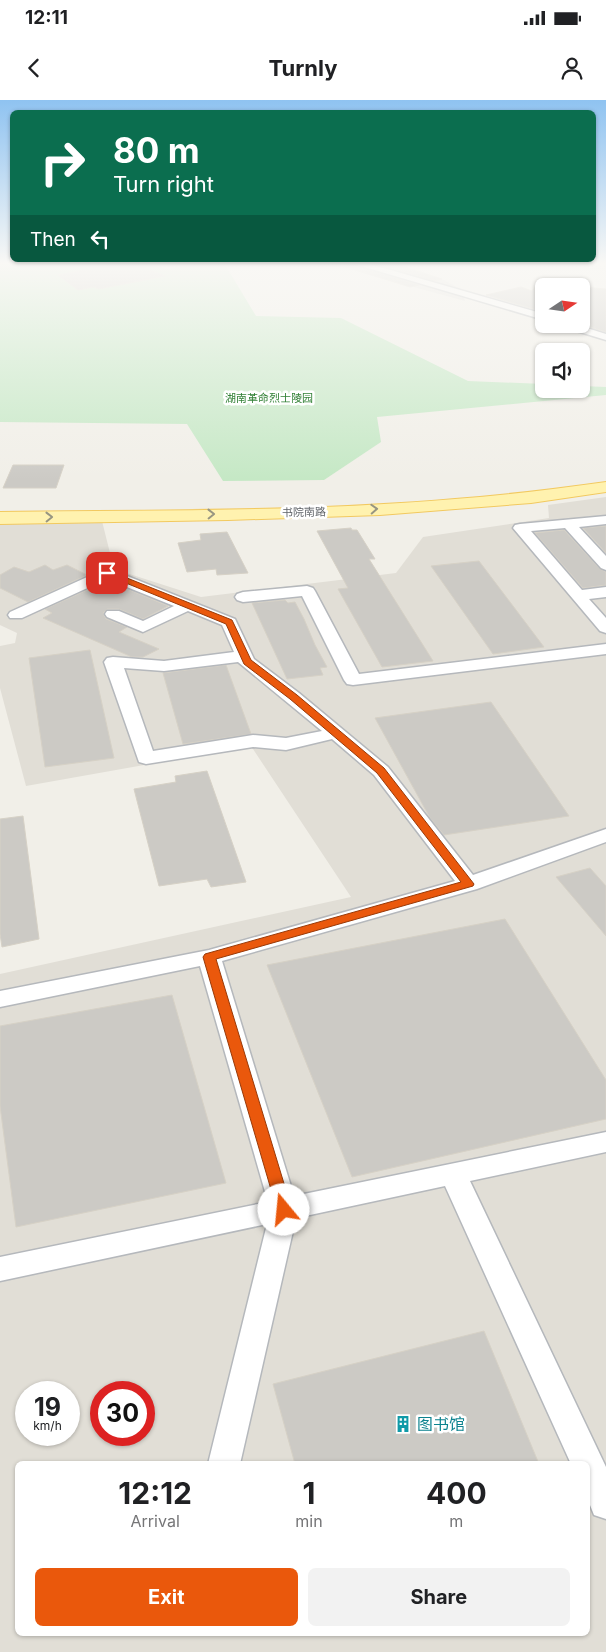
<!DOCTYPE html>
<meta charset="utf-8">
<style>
body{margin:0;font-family:Inter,"Noto Sans SC",sans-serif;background:#f2f2f2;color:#202124;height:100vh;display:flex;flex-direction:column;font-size:19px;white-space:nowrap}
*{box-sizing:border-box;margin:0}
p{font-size:16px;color:#757577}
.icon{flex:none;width:28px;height:28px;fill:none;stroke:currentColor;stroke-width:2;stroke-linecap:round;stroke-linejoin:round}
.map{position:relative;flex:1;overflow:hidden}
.panel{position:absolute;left:15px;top:1361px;width:575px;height:175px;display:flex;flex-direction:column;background:#fff;border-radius:8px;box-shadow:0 1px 4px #0004}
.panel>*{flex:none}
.guide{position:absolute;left:10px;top:10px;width:586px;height:152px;border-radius:8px;box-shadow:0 1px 4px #0004;background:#0b6e4f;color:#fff;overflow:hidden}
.needle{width:32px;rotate:77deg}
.buttons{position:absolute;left:535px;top:178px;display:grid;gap:10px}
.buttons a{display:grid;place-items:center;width:55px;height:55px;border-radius:8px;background:#fff;box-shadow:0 1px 4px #0004;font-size:25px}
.speed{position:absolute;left:15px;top:1281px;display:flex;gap:10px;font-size:25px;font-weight:700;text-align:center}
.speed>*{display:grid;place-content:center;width:65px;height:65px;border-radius:50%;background:#fff;box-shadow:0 1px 4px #0004;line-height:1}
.speed small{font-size:12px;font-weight:400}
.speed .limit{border:8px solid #d22;background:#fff;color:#111}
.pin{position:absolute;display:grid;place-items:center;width:42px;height:42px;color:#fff;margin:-21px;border-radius:10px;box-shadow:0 2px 8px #0006}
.me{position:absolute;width:55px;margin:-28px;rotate:343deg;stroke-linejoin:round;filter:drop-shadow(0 0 4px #0008)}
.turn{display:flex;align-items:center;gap:18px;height:105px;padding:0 20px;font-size:22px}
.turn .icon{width:65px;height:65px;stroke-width:2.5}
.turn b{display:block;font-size:35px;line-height:42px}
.then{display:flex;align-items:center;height:48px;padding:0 20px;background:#0003;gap:10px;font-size:19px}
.eta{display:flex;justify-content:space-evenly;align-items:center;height:85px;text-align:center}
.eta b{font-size:30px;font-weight:700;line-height:35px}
.action{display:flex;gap:10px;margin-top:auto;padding:10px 20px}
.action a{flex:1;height:58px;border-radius:8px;background:#ea580c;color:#fff;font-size:20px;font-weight:700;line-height:58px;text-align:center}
.action a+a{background:#f2f2f2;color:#202124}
.status{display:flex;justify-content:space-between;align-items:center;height:35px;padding:0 25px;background:#fff;direction:ltr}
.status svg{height:14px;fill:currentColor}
header{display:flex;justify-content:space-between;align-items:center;height:65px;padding:0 20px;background:#fff;font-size:22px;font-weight:700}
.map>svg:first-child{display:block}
.industrial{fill:#e0deda}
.education{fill:#e1ded6;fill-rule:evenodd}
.green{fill:#c5e8c5}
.building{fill:#cccac5;stroke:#d6d1c6}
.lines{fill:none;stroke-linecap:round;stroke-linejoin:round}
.street-casing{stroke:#b5b8bc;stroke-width:3}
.primary-casing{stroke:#f2c960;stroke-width:2}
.street{fill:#fff;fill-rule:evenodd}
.primary{fill:#fff2af;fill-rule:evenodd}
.oneway{stroke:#979581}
.route{fill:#ea580c;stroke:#983908}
.labels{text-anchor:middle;stroke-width:5;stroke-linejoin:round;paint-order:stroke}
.far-park-label{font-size:11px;fill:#348238;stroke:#fff}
.far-street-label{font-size:11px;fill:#5f6368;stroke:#fff}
.near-culture-label{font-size:16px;fill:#0d838f;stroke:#fff;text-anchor:start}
</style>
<div class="status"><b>12:11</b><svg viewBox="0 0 49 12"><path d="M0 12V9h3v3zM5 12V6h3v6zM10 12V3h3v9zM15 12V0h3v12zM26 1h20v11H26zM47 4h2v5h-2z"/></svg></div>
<header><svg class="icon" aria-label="back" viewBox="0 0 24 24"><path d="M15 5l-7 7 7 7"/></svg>Turnly<svg class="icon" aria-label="person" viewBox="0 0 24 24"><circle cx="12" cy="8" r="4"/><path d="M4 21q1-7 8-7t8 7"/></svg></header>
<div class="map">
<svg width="606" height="1552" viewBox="0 0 606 1552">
<rect width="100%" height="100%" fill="#f1efe8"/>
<polygon class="industrial" points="307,163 388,163 444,180 462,190 465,201 344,168"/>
<path class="education" d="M606,397v1155h-606v-678l351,-77 -100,-151 -225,40 -26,-98v-42l15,-3 2,-10 -17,-8v-102l102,-2 12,48 87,28 195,-24 27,-36 126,-19 -1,-13zM26,1292h43v43h-43zM101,1292h43v43h-43zM18,1364h570v170h-570z"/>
<polygon class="green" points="0,163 143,163 167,169 203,163 224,163 256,216 341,218 468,281 544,284 544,289 581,289 581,286 606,287 606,295 377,317 381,342 324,380 223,381 187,324 0,322"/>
<g class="building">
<polygon points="117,163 132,163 165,176 99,189 93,187 78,190 58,175"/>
<polygon points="346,163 349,163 419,185 410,187 346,167"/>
<polygon points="373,163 393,163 442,179 434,181"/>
<polygon points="538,183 574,186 544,186 544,212 486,195 521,187 532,191"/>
<polygon points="581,187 606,189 606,232 580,224 581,224"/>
<polygon points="13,365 64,365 56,388 3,388"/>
<polygon points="606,426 606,453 583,428"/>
<polygon points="351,428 352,430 357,430 375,459 369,459 433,561 382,567 338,489 348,488 317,431"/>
<polygon points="564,430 600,469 606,472 606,485 583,488 535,433"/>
<polygon points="227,432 248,473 217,475 216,469 187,472 178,443 201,440 200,434"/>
<polygon points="479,461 544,547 493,554 431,466"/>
<polygon points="45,465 53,470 67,465 87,475 28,502 0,488 0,475 14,467 29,472"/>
<polygon points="103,483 109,485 113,483 168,506 143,519 119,509 107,509 103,513 106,519 127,527 119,532 159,549 143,557 132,557 43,518 52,513 45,509"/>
<polygon points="285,500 288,503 295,502 304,519 315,545 327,567 320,568 323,575 287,579 252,503"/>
<polygon points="90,550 114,658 45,667 29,558"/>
<polygon points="226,565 251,634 183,644 163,573"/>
<polygon points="491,602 569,716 444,735 430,718 375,618"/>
<polygon points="207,671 246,782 211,787 207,779 159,786 134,689 176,682 175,676"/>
<polygon points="23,716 39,839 2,847 0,834 0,719"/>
<polygon points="590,768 606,786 606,836 556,777"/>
<polygon points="505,819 606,980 606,1019 352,1077 267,865"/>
<polygon points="172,895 226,1083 16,1127 0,1006 0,926"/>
<polygon points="484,1231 539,1364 295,1364 273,1284"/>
</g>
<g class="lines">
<g class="street-casing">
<g id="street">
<polygon points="351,163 366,163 544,214 544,220"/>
<polygon points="559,224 574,224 606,234 606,240 560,226"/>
<polygon points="606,416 606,424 579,427 606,456 606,470 601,468 565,428 531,431 582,490 606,487 606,497 589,499 606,518 606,533 600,531 513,428 515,425 520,424"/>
<path d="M107,468l128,51 19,40 45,34 89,74 85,108 133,-46v13l-129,47 -255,72 72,235 312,-64v20l-136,29 136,286v52l-12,-4 -6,-15v-36h-17l-126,-278 -149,32 -56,246h-32l59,-240 -267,57v-24l268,-55 -68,-236 -200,41v-16l209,-41 246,-69 -81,-106 -42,-36 -46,11 -33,-3 -107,17 -7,-2 -35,-100 3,-4 6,-1 51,4 70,-9 -12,-27 -34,-14 -45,21 -36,-15 -2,-3 2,-3h12l24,10 31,-15 -67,-27 -85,39h-12l-2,-3 2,-3zM238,562l84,69 -36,7 -33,-3 -100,16 -29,-83 40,3z"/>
<polygon points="307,486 313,488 315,491 359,574 606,544 606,554 353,585 347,584 344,580 302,496 243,502 237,500 235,497 237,494 243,492"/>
</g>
</g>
<g class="primary-casing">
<path id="primary" d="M606,382v10l-75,11 -151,12 -152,5 -228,4v-12c152,-2 304,0 455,-13 51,-4 101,-10 151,-17z"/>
</g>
<use href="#street" class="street"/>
<use href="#primary" class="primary"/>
</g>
<defs><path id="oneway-chevron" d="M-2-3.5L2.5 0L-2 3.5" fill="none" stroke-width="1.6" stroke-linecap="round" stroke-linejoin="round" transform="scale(1.25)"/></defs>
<g class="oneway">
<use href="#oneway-chevron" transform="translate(374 409) rotate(-3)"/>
<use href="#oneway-chevron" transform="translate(211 414) rotate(-1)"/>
<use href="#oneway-chevron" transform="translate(49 417) rotate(-1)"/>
</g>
<linearGradient id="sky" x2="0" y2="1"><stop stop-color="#8fc3f1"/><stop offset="0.43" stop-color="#f9f8f5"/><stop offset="1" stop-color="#f9f8f5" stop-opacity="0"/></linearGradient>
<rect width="606" height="380" fill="url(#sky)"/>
<polygon class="route" points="107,470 232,520 251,560 297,595 384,668 474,784 473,786 216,859 292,1110 290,1114 284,1116 279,1114 277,1110 203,857 205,854 461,782 377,673 290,599 244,564 226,524 104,474 104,471"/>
<defs>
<g id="building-bare" transform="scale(1.35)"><path d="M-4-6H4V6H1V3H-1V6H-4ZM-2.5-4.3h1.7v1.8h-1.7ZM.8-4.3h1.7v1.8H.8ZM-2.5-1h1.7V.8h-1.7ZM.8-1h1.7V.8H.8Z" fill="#0f9aa8" stroke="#fff" stroke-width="2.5" paint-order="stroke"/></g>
</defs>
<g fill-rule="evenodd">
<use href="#building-bare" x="403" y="1324"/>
</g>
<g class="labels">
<g class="far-park-label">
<text x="269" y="302">湖南革命烈士陵园</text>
</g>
<g class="far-street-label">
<text transform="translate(304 412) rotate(-1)" y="4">书院南路</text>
</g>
<g class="near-culture-label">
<text x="417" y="1330">图书馆</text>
</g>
</g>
</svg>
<div class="buttons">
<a><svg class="needle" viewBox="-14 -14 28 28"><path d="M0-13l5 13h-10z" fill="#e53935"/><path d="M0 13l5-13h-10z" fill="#757577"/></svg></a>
<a><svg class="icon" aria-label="sound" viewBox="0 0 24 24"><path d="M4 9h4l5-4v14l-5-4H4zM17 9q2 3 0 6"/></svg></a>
</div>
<div class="speed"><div>19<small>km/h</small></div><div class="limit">30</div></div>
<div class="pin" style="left:107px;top:473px;background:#d93025"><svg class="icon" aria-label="arrive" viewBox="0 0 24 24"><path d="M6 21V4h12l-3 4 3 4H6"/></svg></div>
<svg class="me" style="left:284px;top:1110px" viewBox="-20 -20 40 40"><circle r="19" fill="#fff"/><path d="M0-13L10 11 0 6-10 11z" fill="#ea580c"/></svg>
<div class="guide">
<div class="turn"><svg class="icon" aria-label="right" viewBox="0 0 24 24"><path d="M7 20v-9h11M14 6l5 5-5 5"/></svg><div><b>80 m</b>Turn right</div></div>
<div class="then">Then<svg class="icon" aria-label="left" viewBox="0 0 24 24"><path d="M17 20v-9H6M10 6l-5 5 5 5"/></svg></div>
</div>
<section class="panel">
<div class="eta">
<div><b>12:12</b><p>Arrival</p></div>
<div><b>1</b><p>min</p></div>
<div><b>400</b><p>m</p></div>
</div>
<div class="action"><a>Exit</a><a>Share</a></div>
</section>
</div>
